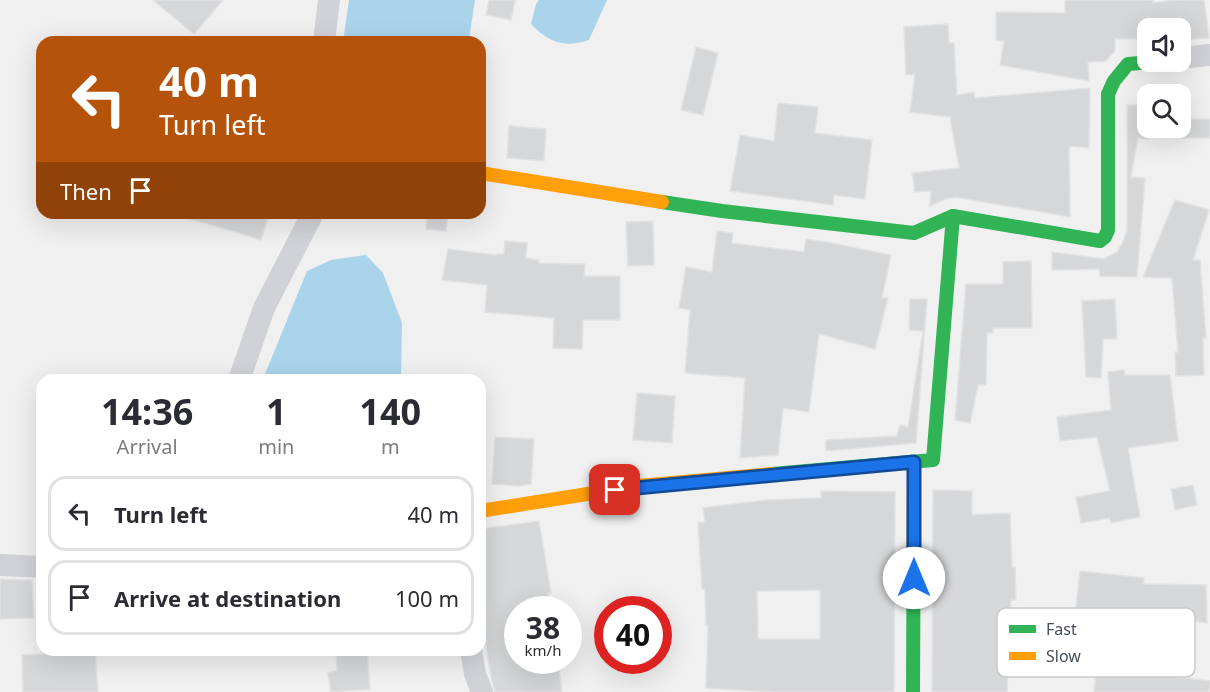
<!DOCTYPE html>
<style>
body{margin:0;font-family:"Noto Sans",sans-serif;background:#f7f7f7;color:#2b2b33;height:100vh;display:flex;flex-direction:column;font-size:22px;white-space:nowrap}
*{box-sizing:border-box;margin:0}
p{font-size:20px;color:#7c7c81}
.icon{flex:none;width:33px;height:33px;fill:none;stroke:currentColor;stroke-width:2;stroke-linecap:round;stroke-linejoin:round}
.map{position:relative;flex:1;overflow:hidden}
.sheet{position:absolute;left:36px;top:374px;width:450px;height:282px;display:flex;flex-direction:column;background:#fff;border-radius:18px;box-shadow:0 6px 24px #0002}
.sheet>*{flex:none}
.top-card{position:absolute;left:36px;top:36px;width:450px;height:183px;border-radius:18px;box-shadow:0 6px 24px #0002;background:#b45309;color:#fff;overflow:hidden}
.fabs{position:absolute;left:1137px;top:18px;display:grid;gap:12px}
.fabs a{display:grid;place-items:center;width:54px;height:54px;border-radius:12px;background:#fff;box-shadow:0 6px 24px #0002;font-size:30px}
.speed{position:absolute;left:504px;top:596px;display:flex;gap:12px;font-size:30px;font-weight:700;text-align:center}
.speed>*{display:grid;place-content:center;width:78px;height:78px;border-radius:50%;background:#fff;box-shadow:0 6px 24px #0002;line-height:1}
.speed small{font-size:15px;font-weight:400}
.speed .limit{border:9px solid #d22;background:#fff;color:#111}
.pin{position:absolute;display:grid;place-items:center;width:51px;height:51px;color:#fff;margin:-26px;border-radius:12px;box-shadow:0 3px 9px #0006}
.me{position:absolute;width:66px;margin:-33px;rotate:0deg;stroke-linejoin:round;filter:drop-shadow(0 0 4px #0008)}
.turn{display:flex;align-items:center;gap:21px;height:126px;padding:0 24px;font-size:27px}
.turn .icon{width:78px;height:78px;stroke-width:2.5}
.turn b{display:block;font-size:42px;line-height:51px}
.then{display:flex;align-items:center;height:57px;padding:0 24px;background:#0003;gap:12px;font-size:22px}
.eta{display:flex;justify-content:space-evenly;align-items:center;height:102px;text-align:center}
.eta b{font-size:36px;font-weight:700;line-height:42px}
ul{padding:0;list-style:none}
li{display:flex;align-items:center;gap:18px;height:75px;margin:0 12px 9px;padding:0 12px;border:3px solid #e1e1e2;border-radius:18px}
li div{flex:1}
li b{display:block;font-size:22px}
li em{font-style:normal}
.map>svg:first-child{display:block}
.water{fill:#aad3ec}
.building{fill:#d6d7d9;stroke:#e2e2e3;stroke-width:1.5;fill-rule:evenodd}
.lines{fill:none;stroke-linecap:round;stroke-linejoin:round}
.street{stroke:#d1d2d6;stroke-width:22}
.fast{stroke:#30b455;stroke-width:14}
.slow{stroke:#ff9f0a;stroke-width:14}
.route-casing{stroke:#114b97;stroke-width:15}
.route{stroke:#1a73e8;stroke-width:10}
.key{fill:#fff;stroke:#c8cace;stroke-width:1.5}
.key-label{font-size:16px;fill:#474e5c}
</style>
<div class="map">
<svg width="1210" height="692" viewBox="0 0 1210 692">
<rect width="100%" height="100%" fill="#f1f0f0"/>
<g class="water">
<polygon points="349,0 475,0 469,39 411,36 409,42 343,42"/>
<path d="M539,0h68l-18,40c-25,8 -39,3 -58,-16l5,-20z"/>
<polygon points="366,255 383,273 402,323 401,379 263,379 307,271 331,260"/>
</g>
<g class="building">
<polygon points="153,0 223,0 194,34"/>
<polygon points="489,0 515,0 511,20 486,15"/>
<polygon points="1065,0 1153,0 1153,3 1173,0 1204,0 1209,38 1180,40 1180,28 1148,28 1148,39 1115,39 1115,51 1106,61 1088,62 1089,81 1000,65 1004,41 996,40 996,12 1065,13"/>
<polygon points="948,24 949,43 954,43 957,95 974,92 975,98 1090,88 1089,148 1069,146 1070,217 955,197 946,199 930,206 931,191 915,192 912,173 959,168 950,117 910,112 915,74 906,75 904,27"/>
<polygon points="696,47 718,53 703,115 681,110"/>
<polygon points="778,103 818,107 815,133 872,140 865,199 834,195 833,205 730,191 740,135 774,141"/>
<polygon points="1127,105 1148,105 1148,139 1138,138 1131,177 1145,178 1137,277 1100,276 1099,269 1052,270 1052,252 1104,259 1117,252 1122,244 1127,230"/>
<rect x="1180" y="119" width="30" height="19"/>
<polygon points="509,126 546,129 544,161 507,158"/>
<polygon points="1175,200 1209,210 1193,260 1200,260 1206,338 1203,338 1204,375 1176,376 1175,352 1178,352 1172,278 1143,277"/>
<polygon points="186,213 268,213 268,218 261,240 185,217"/>
<polygon points="428,213 448,213 446,231 426,229"/>
<polygon points="653,221 654,265 628,266 626,222"/>
<polygon points="717,231 733,233 732,243 804,252 806,239 827,242 891,255 882,298 888,298 875,349 819,334 809,412 783,408 778,455 740,458 745,378 685,373 690,310 679,308 686,267 712,272"/>
<polygon points="505,241 527,243 526,258 539,260 539,263 585,264 584,276 620,276 620,320 583,320 582,349 553,348 554,318 485,312 487,285 442,280 448,249 496,255 496,254 504,254"/>
<polygon points="1031,261 1032,328 993,328 993,333 987,333 986,385 978,385 970,423 955,420 966,284 1003,284 1003,262"/>
<polygon points="910,299 927,299 916,443 826,451 826,440 897,436 900,425 908,427 923,331 909,330"/>
<polygon points="1115,299 1117,339 1103,339 1101,378 1086,377 1082,301"/>
<polygon points="1124,370 1125,375 1170,375 1178,441 1128,448 1140,517 1111,523 1110,518 1081,523 1076,497 1110,491 1097,437 1060,441 1057,417 1111,410 1108,372"/>
<polygon points="637,393 675,396 672,443 633,440"/>
<polygon points="495,437 534,439 531,484 519,486 492,484"/>
<polygon points="1193,485 1197,505 1175,510 1171,489"/>
<polygon points="933,490 972,491 972,515 1010,513 1012,567 1015,567 1016,600 1011,600 1007,692 932,692"/>
<path d="M821,491l74,1 -1,200h-122l-66,-4 2,-63h-2l-1,-36h-3l-4,-66 7,-1 -2,-14 63,-8 55,-2zM820,590v49h-62l-1,-48z"/>
<polygon points="539,521 551,593 548,593 550,609 518,609 518,660 558,660 562,692 495,692 491,677 480,608 480,529"/>
<polygon points="1080,571 1144,578 1143,584 1206,585 1207,623 1140,613 1138,632 1074,625"/>
<polygon points="0,579 32,580 34,618 0,619"/>
<polygon points="44,650 95,650 98,692 23,692 22,655 44,654"/>
<polygon points="336,650 367,650 370,689 331,692 328,673 337,670"/>
<polygon points="1097,660 1160,664 1159,675 1210,681 1209,692 1094,692"/>
</g>
<g class="lines">
<g class="street">
<polyline points="324,42 329,0"/>
<polyline points="1180,58 1210,55"/>
<polyline points="239,380 264,308 313,213"/>
<polyline points="0,565 42,567"/>
<polyline points="471,650 475,674 482,692"/>
</g>
<g class="fast">
<polyline points="662,202 722,211 914,233 953,216 1100,241 1105,237 1108,230 1108,94 1114,81 1128,64 1152,62"/>
<polyline points="772,474 933,460 953,216"/>
<polyline points="913,692 914,462"/>
</g>
<g class="slow">
<polyline points="480,173 662,202"/>
<polyline points="480,511 638,486 772,474"/>
</g>
</g>
<g class="lines">
<g class="route-casing">
<polyline id="route" points="615,490 914,462 914,578"/>
</g>
<use href="#route" class="route"/>
</g>
<rect x="997" y="608" width="198" height="69" rx="9" class="key"/>
<rect x="1009" y="625" width="27" height="8" fill="#30b455"/>
<rect x="1009" y="652" width="27" height="8" fill="#ff9f0a"/>
<g class="key-label">
<text x="1046" y="635">Fast</text>
<text x="1046" y="662">Slow</text>
</g>
</svg>
<div class="fabs">
<a><svg class="icon" aria-label="sound" viewBox="0 0 24 24"><path d="M4 9h4l5-4v14l-5-4H4zM17 9q2 3 0 6"/></svg></a>
<a><svg class="icon" aria-label="search" viewBox="0 0 24 24"><circle cx="10" cy="10" r="6"/><path d="M15 15l6 6"/></svg></a>
</div>
<div class="speed"><div>38<small>km/h</small></div><div class="limit">40</div></div>
<div class="pin" style="left:615px;top:490px;background:#d93025"><svg class="icon" aria-label="arrive" viewBox="0 0 24 24"><path d="M6 21V4h12l-3 4 3 4H6"/></svg></div>
<svg class="me" style="left:914px;top:578px" viewBox="-20 -20 40 40"><circle r="19" fill="#fff"/><path d="M0-13L10 11 0 6-10 11z" fill="#1a73e8"/></svg>
<div class="top-card">
<div class="turn"><svg class="icon" aria-label="left" viewBox="0 0 24 24"><path d="M17 20v-9H6M10 6l-5 5 5 5"/></svg><div><b>40 m</b>Turn left</div></div>
<div class="then">Then<svg class="icon" aria-label="arrive" viewBox="0 0 24 24"><path d="M6 21V4h12l-3 4 3 4H6"/></svg></div>
</div>
<section class="sheet">
<div class="eta">
<div><b>14:36</b><p>Arrival</p></div>
<div><b>1</b><p>min</p></div>
<div><b>140</b><p>m</p></div>
</div>
<ul>
<li><svg class="icon" aria-label="left" viewBox="0 0 24 24"><path d="M17 20v-9H6M10 6l-5 5 5 5"/></svg><div><b>Turn left</b></div><em>40 m</em></li>
<li><svg class="icon" aria-label="arrive" viewBox="0 0 24 24"><path d="M6 21V4h12l-3 4 3 4H6"/></svg><div><b>Arrive at destination</b></div><em>100 m</em></li>
</ul>
</section>
</div>
